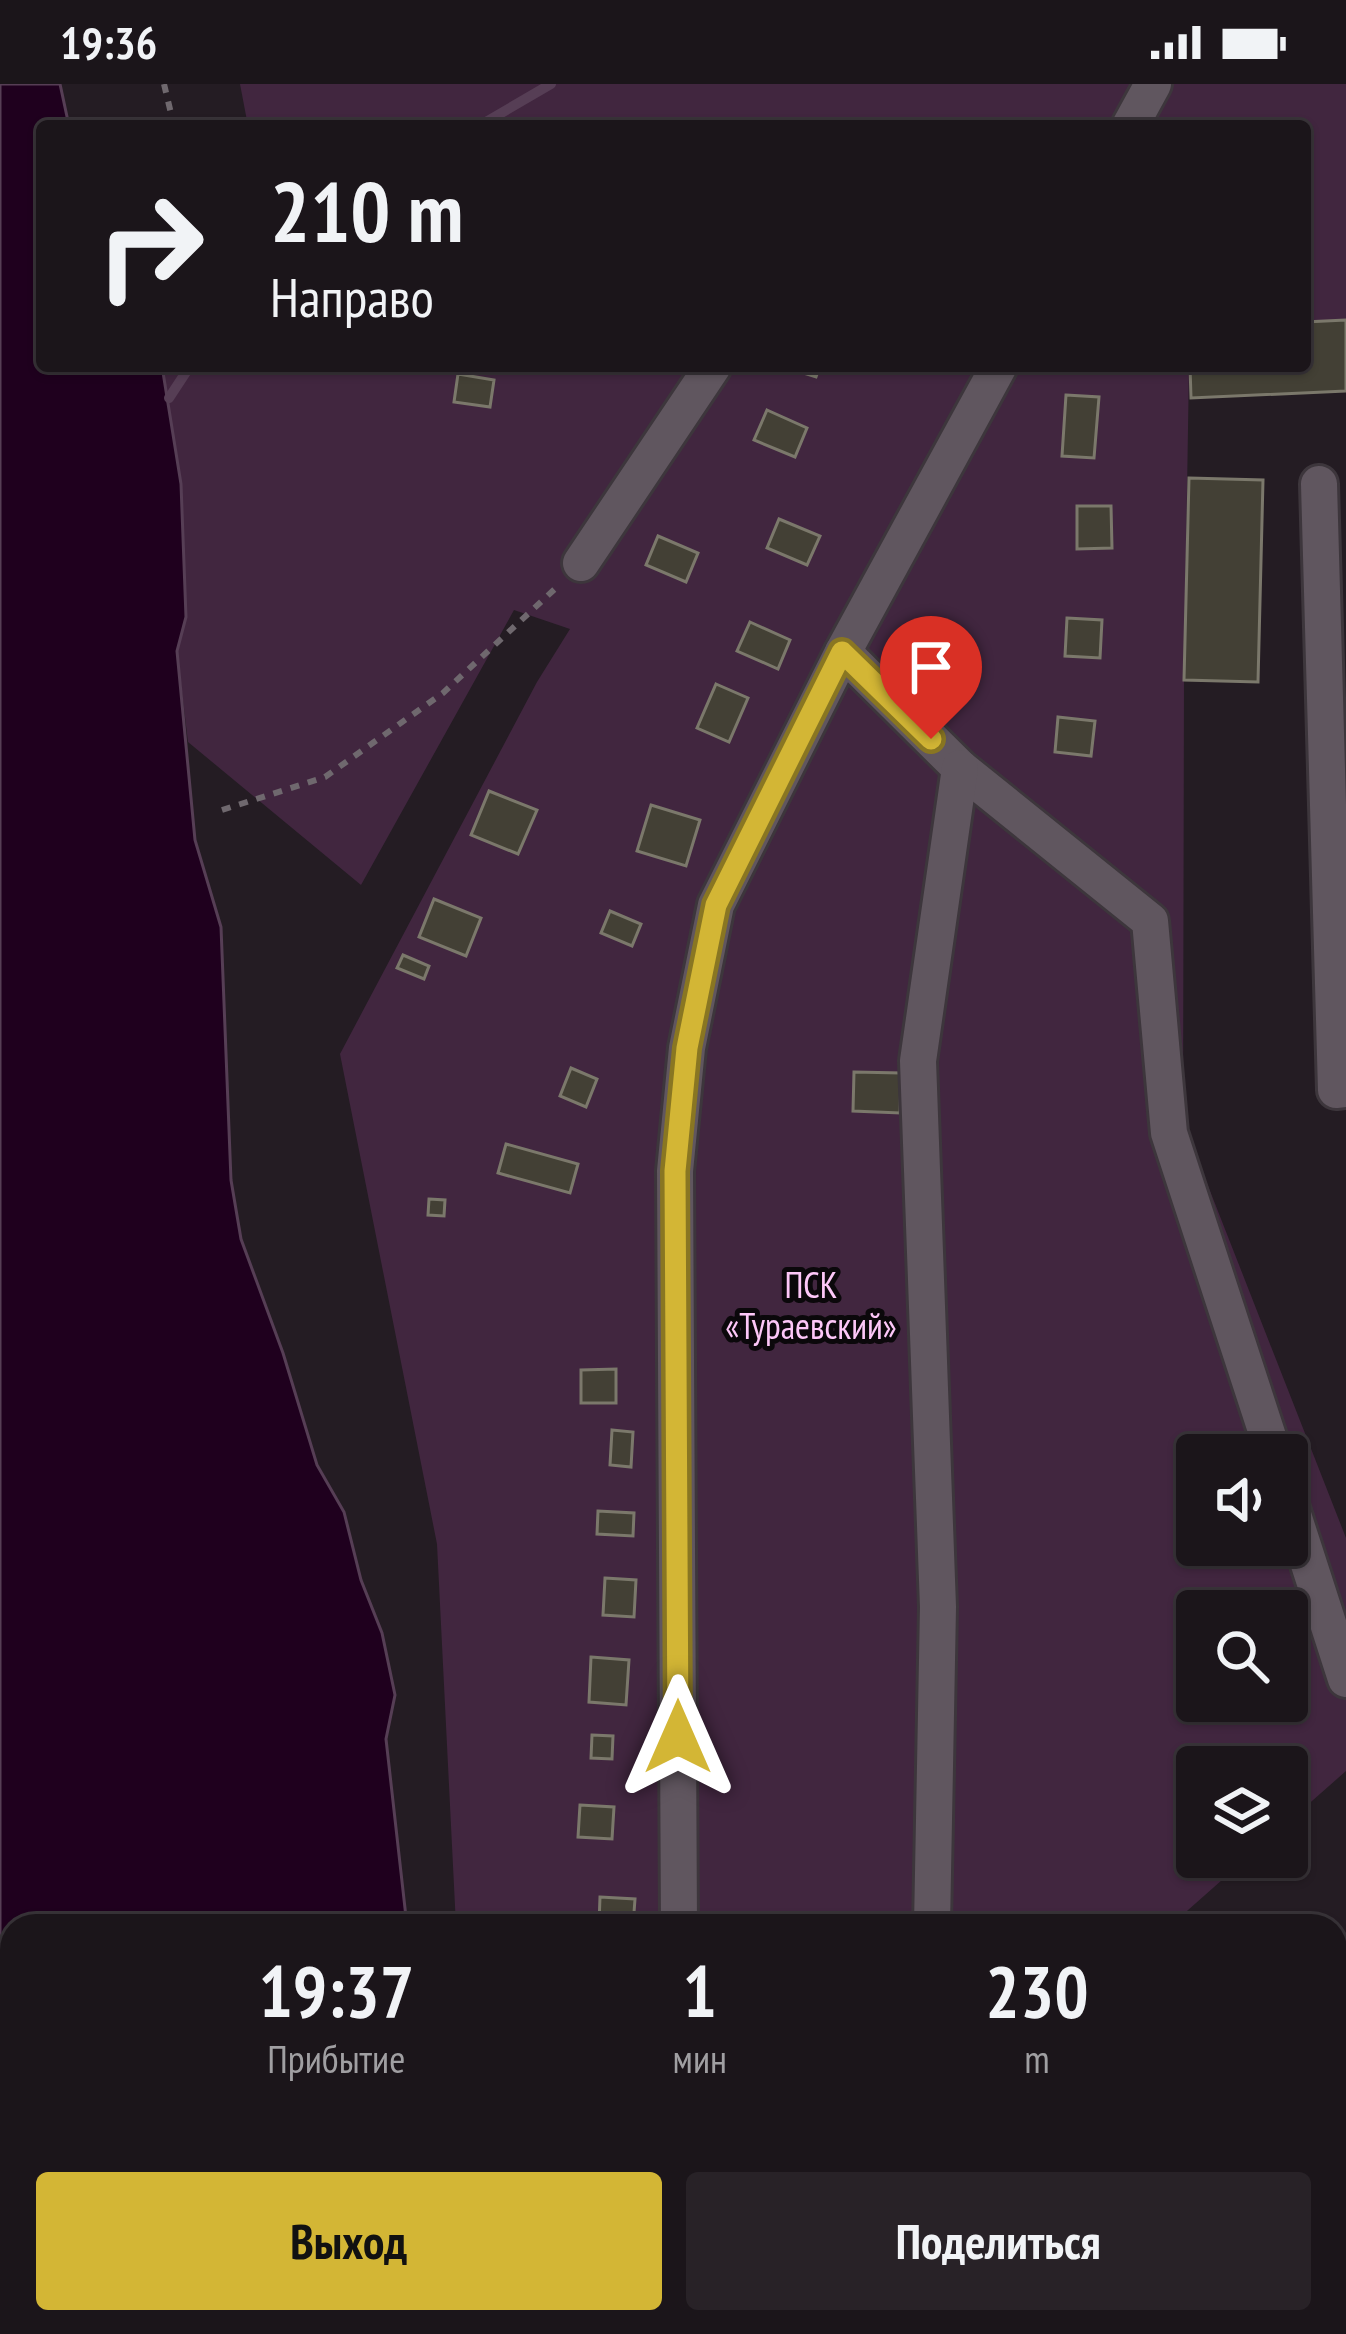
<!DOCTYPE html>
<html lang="ru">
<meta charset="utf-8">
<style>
body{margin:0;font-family:"PT Sans Narrow",sans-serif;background:#282227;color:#f1f3f6;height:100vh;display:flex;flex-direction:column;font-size:45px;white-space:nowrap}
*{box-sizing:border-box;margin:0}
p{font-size:39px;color:#a09fa2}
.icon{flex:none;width:66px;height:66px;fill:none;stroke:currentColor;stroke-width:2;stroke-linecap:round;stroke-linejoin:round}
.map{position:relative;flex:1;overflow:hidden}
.details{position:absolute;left:0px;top:1830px;width:1347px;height:420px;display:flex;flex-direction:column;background:#1b151a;border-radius:36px 36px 0 0;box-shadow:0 3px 9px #0004,0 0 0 3px #393439}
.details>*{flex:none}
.top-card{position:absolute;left:36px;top:36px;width:1275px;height:252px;border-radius:12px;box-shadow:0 3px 9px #0004,0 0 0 3px #393439;background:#1b151a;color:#f1f3f6;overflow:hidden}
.tools{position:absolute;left:1176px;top:1350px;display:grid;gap:24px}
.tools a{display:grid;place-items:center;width:132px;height:132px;border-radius:12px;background:#1b151a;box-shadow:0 3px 9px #0004,0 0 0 3px #393439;font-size:60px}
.pin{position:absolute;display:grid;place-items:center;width:102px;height:102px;color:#fff;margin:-123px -51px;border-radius:50% 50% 50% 0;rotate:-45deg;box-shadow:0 0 12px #0007}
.pin .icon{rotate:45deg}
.me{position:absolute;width:132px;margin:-66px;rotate:0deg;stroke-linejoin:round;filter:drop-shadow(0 0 9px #0008)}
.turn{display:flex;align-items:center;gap:42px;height:252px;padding:0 36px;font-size:54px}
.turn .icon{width:156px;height:156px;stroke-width:2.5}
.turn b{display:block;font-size:84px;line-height:102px}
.eta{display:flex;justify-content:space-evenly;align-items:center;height:204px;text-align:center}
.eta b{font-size:72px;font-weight:700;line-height:84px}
.cta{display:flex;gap:24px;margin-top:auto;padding:24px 36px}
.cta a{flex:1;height:138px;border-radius:12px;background:#d3b635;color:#111;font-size:48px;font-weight:700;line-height:138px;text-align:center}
.cta a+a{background:#282227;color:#f1f3f6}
.status{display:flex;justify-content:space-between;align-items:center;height:84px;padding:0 60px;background:#1b151a;direction:ltr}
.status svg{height:33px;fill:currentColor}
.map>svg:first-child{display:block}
.green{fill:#41263f;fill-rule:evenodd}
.water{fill:#1f001e;stroke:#563e55;stroke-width:3}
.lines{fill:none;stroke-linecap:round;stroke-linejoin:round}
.stream{stroke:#563e55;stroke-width:10}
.building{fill:#434035;stroke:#7b786b;stroke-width:3}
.minor-casing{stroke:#3d363c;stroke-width:42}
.path{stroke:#6f686e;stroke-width:6;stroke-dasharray:9 9;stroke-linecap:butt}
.minor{stroke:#60565f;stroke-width:36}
.route-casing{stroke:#897622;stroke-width:30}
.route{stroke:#d3b635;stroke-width:21}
.labels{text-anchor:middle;stroke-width:10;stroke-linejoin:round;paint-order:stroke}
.park-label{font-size:36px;fill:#fdc7f8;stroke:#0b080b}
</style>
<div class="status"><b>19:36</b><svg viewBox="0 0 49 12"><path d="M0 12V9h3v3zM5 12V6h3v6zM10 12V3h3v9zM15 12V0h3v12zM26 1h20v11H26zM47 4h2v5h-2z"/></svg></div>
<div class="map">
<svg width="1346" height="2250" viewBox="0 0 1346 2250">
<rect width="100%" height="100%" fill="#241c23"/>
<g class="green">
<polygon points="240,0 1346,0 1346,236 1305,238 1305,42 248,42"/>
<path d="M162,282h1027l-5,314 -1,442 163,416v233l-59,52v-56h-90v90h51l-78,69h-714l-19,-382 -97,-490 197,-372 33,-53 -56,-19 -153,275 -173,-143 -11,-92 9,-33 -5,-133zM1197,1371h90v90h-90zM1197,1527h90v90h-90z"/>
<polygon points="476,2238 1048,2238 1048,2250 477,2250"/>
</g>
<polygon class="water" points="0,0 60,0 69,42 42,42 42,282 162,282 181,400 186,533 177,567 195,756 221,843 231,1096 241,1155 283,1269 317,1381 344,1428 361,1496 382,1549 395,1611 386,1655 407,1842 12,1842 12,2238 384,2238 382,2250 0,2250"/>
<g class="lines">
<g class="stream">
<polyline points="479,42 551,0"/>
<polyline points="169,314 190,282"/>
</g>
</g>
<g class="building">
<polygon points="1346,236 1346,307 1191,314 1190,282 1305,282 1305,238"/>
<polygon points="781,282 820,282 816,293"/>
<polygon points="458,290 494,296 490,323 454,318"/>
<polygon points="1066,311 1099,313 1094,374 1062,372"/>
<polygon points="767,326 807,344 795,373 754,356"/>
<polygon points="1189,394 1263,396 1258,598 1184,596"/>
<polygon points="1077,422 1111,422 1112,464 1077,465"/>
<polygon points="779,435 820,452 807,481 767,464"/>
<polygon points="658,452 698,469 686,498 646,481"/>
<polygon points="1067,534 1102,536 1100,574 1065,572"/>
<polygon points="750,538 790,556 778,585 737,567"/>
<polygon points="716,600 748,614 729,658 697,644"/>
<polygon points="1058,633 1095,637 1091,672 1055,668"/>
<polygon points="489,707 537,726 518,770 471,751"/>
<polygon points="651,721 700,736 686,782 637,767"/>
<polygon points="434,815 481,834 466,872 419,853"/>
<polygon points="610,827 641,840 632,862 601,849"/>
<polygon points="403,871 429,882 424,895 397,884"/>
<polygon points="571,984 597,995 586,1023 560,1012"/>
<polygon points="854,988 901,989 900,1029 853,1027"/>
<polygon points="506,1060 578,1080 570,1109 498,1089"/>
<polygon points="429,1115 445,1116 444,1132 428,1131"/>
<polygon points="616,1285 616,1319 581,1319 581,1286"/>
<polygon points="612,1346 633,1348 631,1383 610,1381"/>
<polygon points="598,1427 634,1429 633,1452 597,1450"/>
<polygon points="605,1494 636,1496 634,1533 603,1531"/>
<polygon points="591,1573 629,1576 626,1621 589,1618"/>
<polygon points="592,1651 613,1652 612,1675 591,1674"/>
<polygon points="580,1721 614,1723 612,1755 578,1753"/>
<polygon points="600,1813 635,1815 633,1842 599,1840"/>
<polygon points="1346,2045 1346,2234 1335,2223 1335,2057"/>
<polygon points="581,2238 619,2238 618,2248 581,2246"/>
</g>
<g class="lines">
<g class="minor-casing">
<g id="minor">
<polyline points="1130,42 1153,0"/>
<polyline points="1319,400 1336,1006 1346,1005"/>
<polyline points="581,479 713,282"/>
<polyline points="843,568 960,684 1150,837 1169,1049 1274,1371"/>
<polyline points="1287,1412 1346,1595"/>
<polyline points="679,1842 675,1087 687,964 716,821 843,568 999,282"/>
<polyline points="932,1842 938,1523 918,977 960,684"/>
<polyline points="680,2238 680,2250"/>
<polyline points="925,2250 925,2238"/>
</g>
</g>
<g class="path">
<polyline points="164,0 174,42"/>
<polyline points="222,726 325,693 443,609 558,502"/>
</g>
<use href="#minor" class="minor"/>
</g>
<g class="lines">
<g class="route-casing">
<polyline id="route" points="678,1653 675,1087 687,964 716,821 842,568 931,655"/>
</g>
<use href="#route" class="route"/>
</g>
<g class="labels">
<g class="park-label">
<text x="811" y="1214">ПСК<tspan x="811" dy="41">«Тураевский»</tspan></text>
</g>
</g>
</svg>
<div class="tools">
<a><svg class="icon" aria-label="sound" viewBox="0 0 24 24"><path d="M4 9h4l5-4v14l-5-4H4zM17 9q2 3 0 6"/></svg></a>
<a><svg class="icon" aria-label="search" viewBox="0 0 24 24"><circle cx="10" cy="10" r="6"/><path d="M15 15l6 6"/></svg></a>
<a><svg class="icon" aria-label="layers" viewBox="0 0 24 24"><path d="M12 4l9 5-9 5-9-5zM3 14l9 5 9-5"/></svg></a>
</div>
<div class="pin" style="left:931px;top:655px;background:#d93025"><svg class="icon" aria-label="arrive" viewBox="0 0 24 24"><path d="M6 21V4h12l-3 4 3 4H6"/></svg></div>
<svg class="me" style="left:678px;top:1653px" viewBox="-20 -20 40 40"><path d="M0-17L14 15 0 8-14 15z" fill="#d3b635" stroke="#fff" stroke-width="4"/></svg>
<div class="top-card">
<div class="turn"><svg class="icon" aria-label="right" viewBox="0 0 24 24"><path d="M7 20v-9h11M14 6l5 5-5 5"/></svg><div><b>210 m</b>Направо</div></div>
</div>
<section class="details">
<div class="eta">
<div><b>19:37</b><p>Прибытие</p></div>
<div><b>1</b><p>мин</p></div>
<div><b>230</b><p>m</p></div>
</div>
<div class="cta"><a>Выход</a><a>Поделиться</a></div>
</section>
</div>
